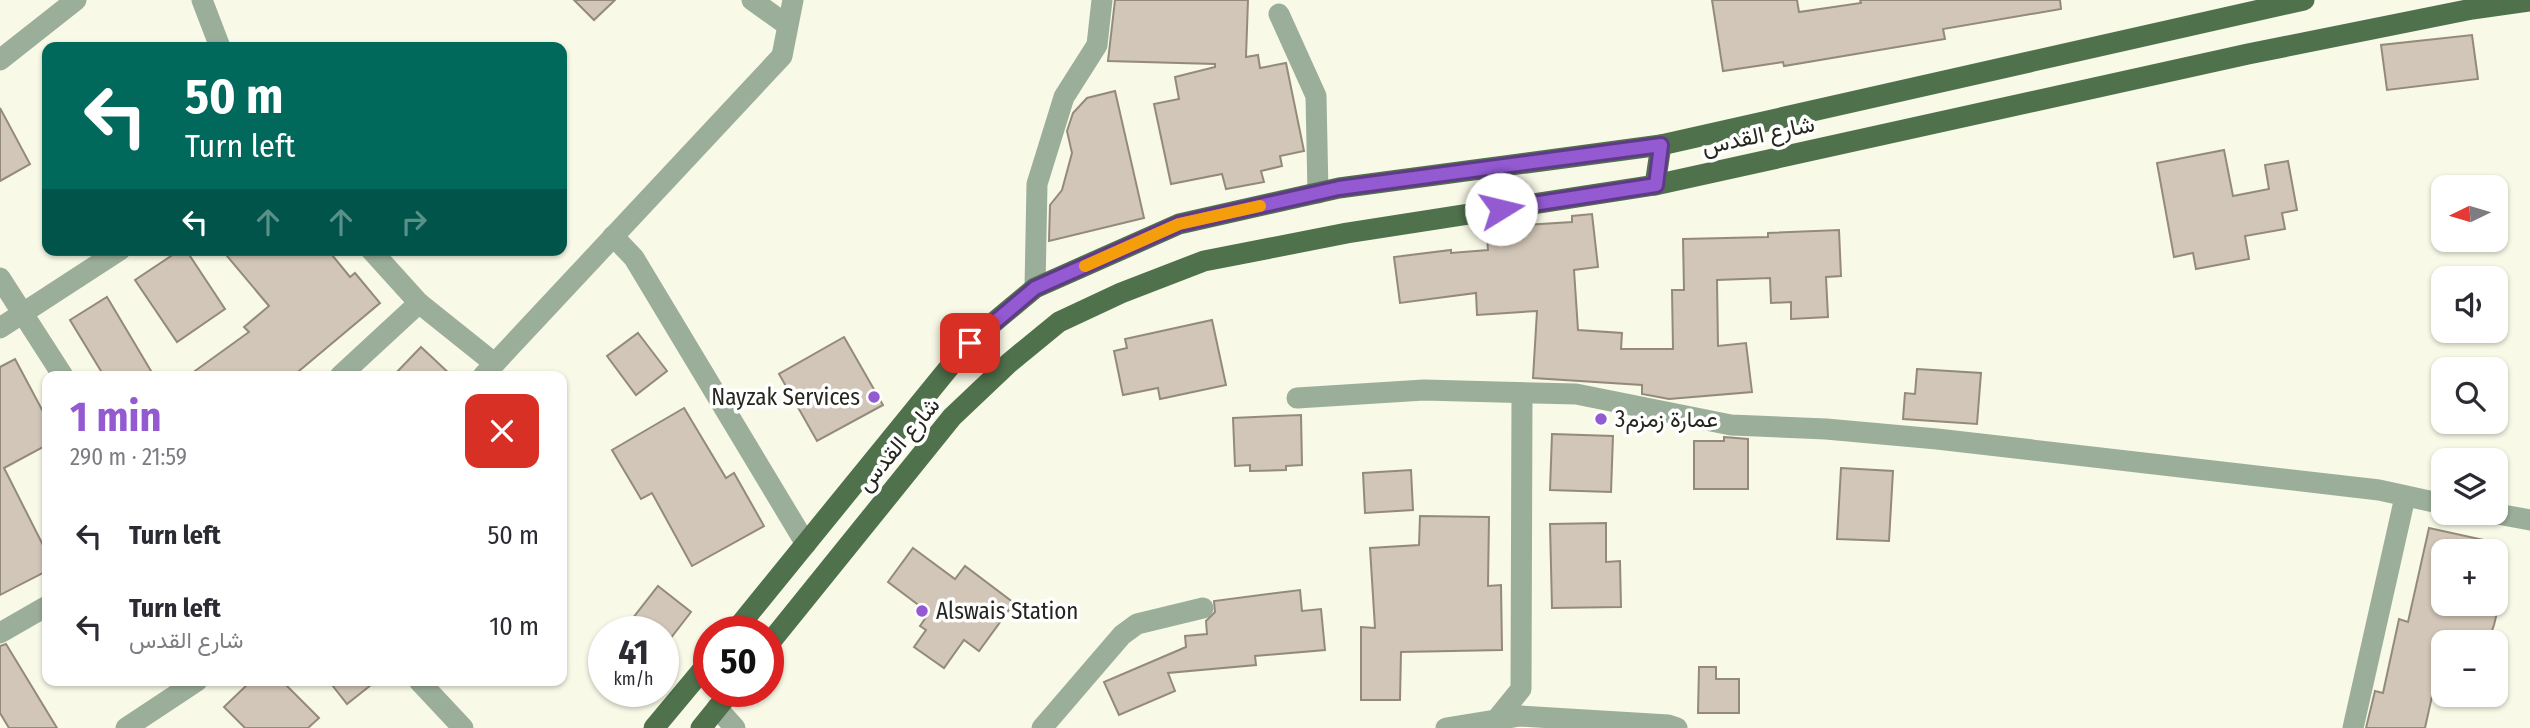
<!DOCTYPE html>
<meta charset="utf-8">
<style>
body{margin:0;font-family:"Fira Sans Condensed",Vazirmatn,sans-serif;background:#f7f7f7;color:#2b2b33;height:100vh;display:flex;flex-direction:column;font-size:26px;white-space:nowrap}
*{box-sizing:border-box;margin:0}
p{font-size:23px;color:#7c7c81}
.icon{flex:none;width:38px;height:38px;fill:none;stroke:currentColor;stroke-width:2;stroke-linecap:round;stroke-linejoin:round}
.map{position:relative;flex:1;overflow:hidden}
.drawer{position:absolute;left:42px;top:371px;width:525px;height:315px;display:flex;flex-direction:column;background:#fff;border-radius:14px;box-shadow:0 2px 5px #0004}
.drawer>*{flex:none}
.banner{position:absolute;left:42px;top:42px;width:525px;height:214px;border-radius:14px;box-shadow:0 2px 5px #0004;background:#00695c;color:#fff;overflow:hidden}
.needle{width:46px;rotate:265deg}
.tools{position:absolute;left:2431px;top:175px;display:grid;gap:14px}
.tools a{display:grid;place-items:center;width:77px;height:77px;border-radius:14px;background:#fff;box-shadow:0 2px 5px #0004;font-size:35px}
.speed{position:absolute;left:588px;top:616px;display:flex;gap:14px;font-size:35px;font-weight:700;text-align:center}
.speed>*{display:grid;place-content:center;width:91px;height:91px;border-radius:50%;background:#fff;box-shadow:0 2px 5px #0004;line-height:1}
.speed small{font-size:18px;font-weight:400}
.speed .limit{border:10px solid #d22;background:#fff;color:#111}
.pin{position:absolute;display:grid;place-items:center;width:60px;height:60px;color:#fff;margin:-30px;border-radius:14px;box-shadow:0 4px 10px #0006}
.me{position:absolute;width:77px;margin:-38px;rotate:81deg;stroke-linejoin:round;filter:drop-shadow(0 0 5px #0008)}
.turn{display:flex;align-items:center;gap:24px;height:147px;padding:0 28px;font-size:32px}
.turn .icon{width:91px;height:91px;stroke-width:2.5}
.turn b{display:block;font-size:49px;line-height:60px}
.lanes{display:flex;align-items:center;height:66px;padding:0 28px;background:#0003;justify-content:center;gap:35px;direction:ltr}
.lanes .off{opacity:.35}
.round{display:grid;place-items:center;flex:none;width:74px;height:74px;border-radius:14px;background:#f7f7f7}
.overview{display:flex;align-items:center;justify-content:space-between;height:119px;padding:0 28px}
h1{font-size:42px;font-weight:700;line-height:52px;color:#935ad2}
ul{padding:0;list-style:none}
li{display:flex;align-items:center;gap:21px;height:91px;padding:0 28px}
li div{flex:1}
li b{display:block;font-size:26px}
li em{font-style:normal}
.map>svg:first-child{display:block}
.building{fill:#d1c6b7;stroke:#948a7b;stroke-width:2}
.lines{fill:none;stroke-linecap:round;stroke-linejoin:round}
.minor{stroke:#9bae99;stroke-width:21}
.major{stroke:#4f714c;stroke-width:21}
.route-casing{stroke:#603a88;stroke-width:18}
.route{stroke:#935ad2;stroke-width:12}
.slow{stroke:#f59e0b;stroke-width:12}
.poi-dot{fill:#935ad2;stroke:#fff;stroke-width:2.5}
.labels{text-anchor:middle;stroke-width:7;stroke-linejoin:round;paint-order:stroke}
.street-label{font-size:23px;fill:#26261f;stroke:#fff}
.poi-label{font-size:23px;fill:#26261f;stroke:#fff;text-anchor:start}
</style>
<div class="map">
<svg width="2530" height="728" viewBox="0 0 2530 728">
<rect width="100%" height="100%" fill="#f8f9e6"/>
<g class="building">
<polygon points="574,0 615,0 594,20"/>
<polygon points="1115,0 1248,0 1246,57 1258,55 1260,68 1286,63 1304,151 1280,156 1282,166 1261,171 1264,182 1226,189 1222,174 1171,184 1154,104 1179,99 1175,77 1215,67 1215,64 1108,61"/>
<polygon points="1712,0 1797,0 1799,12 1861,3 1860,0 2060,0 2061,9 1943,29 1945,39 1784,66 1783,62 1723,71"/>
<polygon points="2472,35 2478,79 2387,90 2381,45"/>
<polygon points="1115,91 1144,218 1049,241 1050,205 1062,190 1072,153 1067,131 1073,113 1087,98"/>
<polygon points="0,108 30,164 0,181"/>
<polygon points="2224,150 2233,196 2269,189 2265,165 2288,161 2297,210 2282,213 2285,229 2245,236 2249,259 2196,269 2193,253 2174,257 2157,163"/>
<polygon points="1592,214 1598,267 1574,270 1578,330 1622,333 1621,349 1673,349 1672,290 1684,290 1683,239 1768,237 1768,233 1839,230 1841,276 1826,277 1828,317 1791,319 1791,302 1771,303 1770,278 1717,280 1718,346 1746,343 1752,392 1669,399 1642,394 1642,385 1533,378 1537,311 1477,315 1476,293 1400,303 1394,257 1451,250 1451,253 1488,250 1487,237 1525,234 1525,225 1572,222 1572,216"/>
<polygon points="180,250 186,250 225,309 177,342 135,280"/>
<polygon points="222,250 328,250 350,277 355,273 380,303 293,376 188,376 249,332 244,327 269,306"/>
<polygon points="107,297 154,376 104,376 70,320"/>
<polygon points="1212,320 1226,385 1160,399 1158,388 1123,395 1114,351 1127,348 1125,339"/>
<polygon points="638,333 667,371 636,395 607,356"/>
<polygon points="844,337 883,405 817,441 779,374"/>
<polygon points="421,347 452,376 393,376"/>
<polygon points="15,359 47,419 47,445 4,468 47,553 47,571 0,595 0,367"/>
<polygon points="1917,369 1981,373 1977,424 1903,419 1905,393 1915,394"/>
<polygon points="684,408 726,478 734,473 764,526 692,566 652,493 641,499 612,450"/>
<polygon points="1301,415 1302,465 1286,466 1286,470 1250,471 1250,465 1235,466 1233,418"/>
<polygon points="1552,434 1613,436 1611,492 1550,490"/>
<polygon points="1724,437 1748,439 1748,489 1694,489 1694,441 1724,441"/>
<polygon points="1841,468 1893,471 1889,541 1837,539"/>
<polygon points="1411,470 1413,510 1365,513 1363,473"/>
<polygon points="1420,516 1489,517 1488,586 1501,585 1502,650 1401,652 1400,700 1361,700 1361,627 1375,628 1370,548 1419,545"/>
<polygon points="1606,523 1606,562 1620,561 1621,607 1552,608 1550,524"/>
<polygon points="2429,528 2502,544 2501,551 2443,551 2443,604 2499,604 2494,625 2488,642 2443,642 2443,680 2436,678 2425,728 2366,728 2375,691 2383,693 2399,619 2408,622"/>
<polygon points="913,548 955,579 965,566 1014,603 979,651 964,640 944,668 914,647 926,630 920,626 929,613 888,582"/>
<polygon points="658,586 691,612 663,648 663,632 622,632"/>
<polygon points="1300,590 1302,611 1321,609 1325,650 1255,656 1256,665 1168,673 1175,691 1119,715 1104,682 1186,647 1185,636 1207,634 1206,621 1215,612 1214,601"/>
<polygon points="6,644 57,728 9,728 0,713 0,646"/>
<polygon points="1699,667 1716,667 1716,679 1739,679 1739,713 1698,713"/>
<polygon points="251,681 282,681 319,718 308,728 245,728 224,707"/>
<polygon points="329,681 376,681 347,704"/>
</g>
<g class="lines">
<g class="minor">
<polyline points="202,0 220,47"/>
<polyline points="752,0 787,25"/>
<polyline points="1279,14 1316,96 1318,193"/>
<polyline points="0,60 76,0"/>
<polyline points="613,236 634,258 806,544"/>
<polyline points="371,250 419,303 494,363"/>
<polyline points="0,278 63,376"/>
<polyline points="1035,288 1037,184 1064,97 1097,45 1102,0"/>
<polyline points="0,328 120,250"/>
<polyline points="340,376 419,303"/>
<polyline points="483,376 782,56 793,0"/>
<polyline points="1297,398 1424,390 1576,394 1731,425 1826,429 1937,439 2379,490 2443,504"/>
<polyline points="2492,513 2530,520"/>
<polyline points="0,633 47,606"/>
<polyline points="419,681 463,728"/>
<polyline points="717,708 735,728"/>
<polyline points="1495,721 1521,689 1522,393"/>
<polyline points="126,728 197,681"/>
<polyline points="1042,728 1122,635 1137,624 1203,608"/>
<polyline points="1446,728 1520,716 1668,725 1677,728"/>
<polyline points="2353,728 2405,497"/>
</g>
<g class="major">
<polyline points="1655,185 1661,145"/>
<polyline points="734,632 969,343 1035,288 1179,224 1339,188 1661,145 2304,0"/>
<polyline points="768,645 952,417 1009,363 1059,322 1121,293 1204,261 1347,233 1655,185 2248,54 2472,9 2530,1"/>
<polyline points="654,728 709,662"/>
<polyline points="701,728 731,691"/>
</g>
</g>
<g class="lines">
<g class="route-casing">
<polyline id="route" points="970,343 1035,288 1179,224 1339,188 1661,145 1656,185 1501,209"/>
</g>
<use href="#route" class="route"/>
<polyline class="slow" points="1085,266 1179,224 1260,206"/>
</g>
<g class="poi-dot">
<circle cx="874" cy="397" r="7"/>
<circle cx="1601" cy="419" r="7"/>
<circle cx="922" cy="611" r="7"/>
</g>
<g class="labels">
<g class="street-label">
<text transform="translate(1758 135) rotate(-12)" y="8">شارع القدس</text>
<text transform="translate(898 444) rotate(-50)" y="8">شارع القدس</text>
</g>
<g class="poi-label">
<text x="860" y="405" text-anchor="end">Nayzak Services</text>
<text x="1615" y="427">عمارة زمزم3</text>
<text x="936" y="619">Alswais Station</text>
</g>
</g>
</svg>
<div class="tools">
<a><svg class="needle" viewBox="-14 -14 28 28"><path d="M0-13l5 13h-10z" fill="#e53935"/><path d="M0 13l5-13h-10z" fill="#7c7c81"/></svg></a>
<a><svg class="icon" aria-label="sound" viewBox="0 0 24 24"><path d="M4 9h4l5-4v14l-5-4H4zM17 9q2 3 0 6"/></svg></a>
<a><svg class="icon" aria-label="search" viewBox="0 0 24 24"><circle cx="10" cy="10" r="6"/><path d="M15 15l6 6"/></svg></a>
<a><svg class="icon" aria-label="layers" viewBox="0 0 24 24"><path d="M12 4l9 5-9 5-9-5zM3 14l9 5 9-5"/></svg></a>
<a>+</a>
<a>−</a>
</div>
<div class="speed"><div>41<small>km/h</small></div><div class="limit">50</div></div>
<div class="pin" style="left:970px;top:343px;background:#d93025"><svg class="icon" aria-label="arrive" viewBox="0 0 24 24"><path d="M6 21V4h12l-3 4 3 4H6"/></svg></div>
<svg class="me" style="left:1501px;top:209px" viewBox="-20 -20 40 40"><circle r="19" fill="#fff"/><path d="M0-13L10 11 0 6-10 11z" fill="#935ad2"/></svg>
<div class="banner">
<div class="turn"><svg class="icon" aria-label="left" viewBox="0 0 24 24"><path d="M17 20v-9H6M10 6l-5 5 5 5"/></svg><div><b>50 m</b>Turn left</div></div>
<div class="lanes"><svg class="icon" aria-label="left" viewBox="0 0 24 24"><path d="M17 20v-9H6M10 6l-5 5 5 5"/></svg><svg class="icon off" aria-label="ahead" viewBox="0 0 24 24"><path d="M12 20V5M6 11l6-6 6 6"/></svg><svg class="icon off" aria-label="ahead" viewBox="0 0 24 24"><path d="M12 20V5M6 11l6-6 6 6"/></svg><svg class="icon off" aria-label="right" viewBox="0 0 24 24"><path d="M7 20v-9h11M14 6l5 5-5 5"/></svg></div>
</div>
<section class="drawer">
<div class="overview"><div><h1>1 min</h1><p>290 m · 21:59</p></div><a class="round" style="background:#d93025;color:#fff"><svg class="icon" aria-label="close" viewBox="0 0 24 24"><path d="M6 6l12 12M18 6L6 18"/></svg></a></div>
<ul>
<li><svg class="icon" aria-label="left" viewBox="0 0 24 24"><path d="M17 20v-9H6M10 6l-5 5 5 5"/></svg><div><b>Turn left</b></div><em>50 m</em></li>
<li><svg class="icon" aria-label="left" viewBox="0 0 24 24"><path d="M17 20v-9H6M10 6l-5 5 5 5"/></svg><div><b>Turn left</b><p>شارع القدس</p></div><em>10 m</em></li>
</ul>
</section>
</div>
